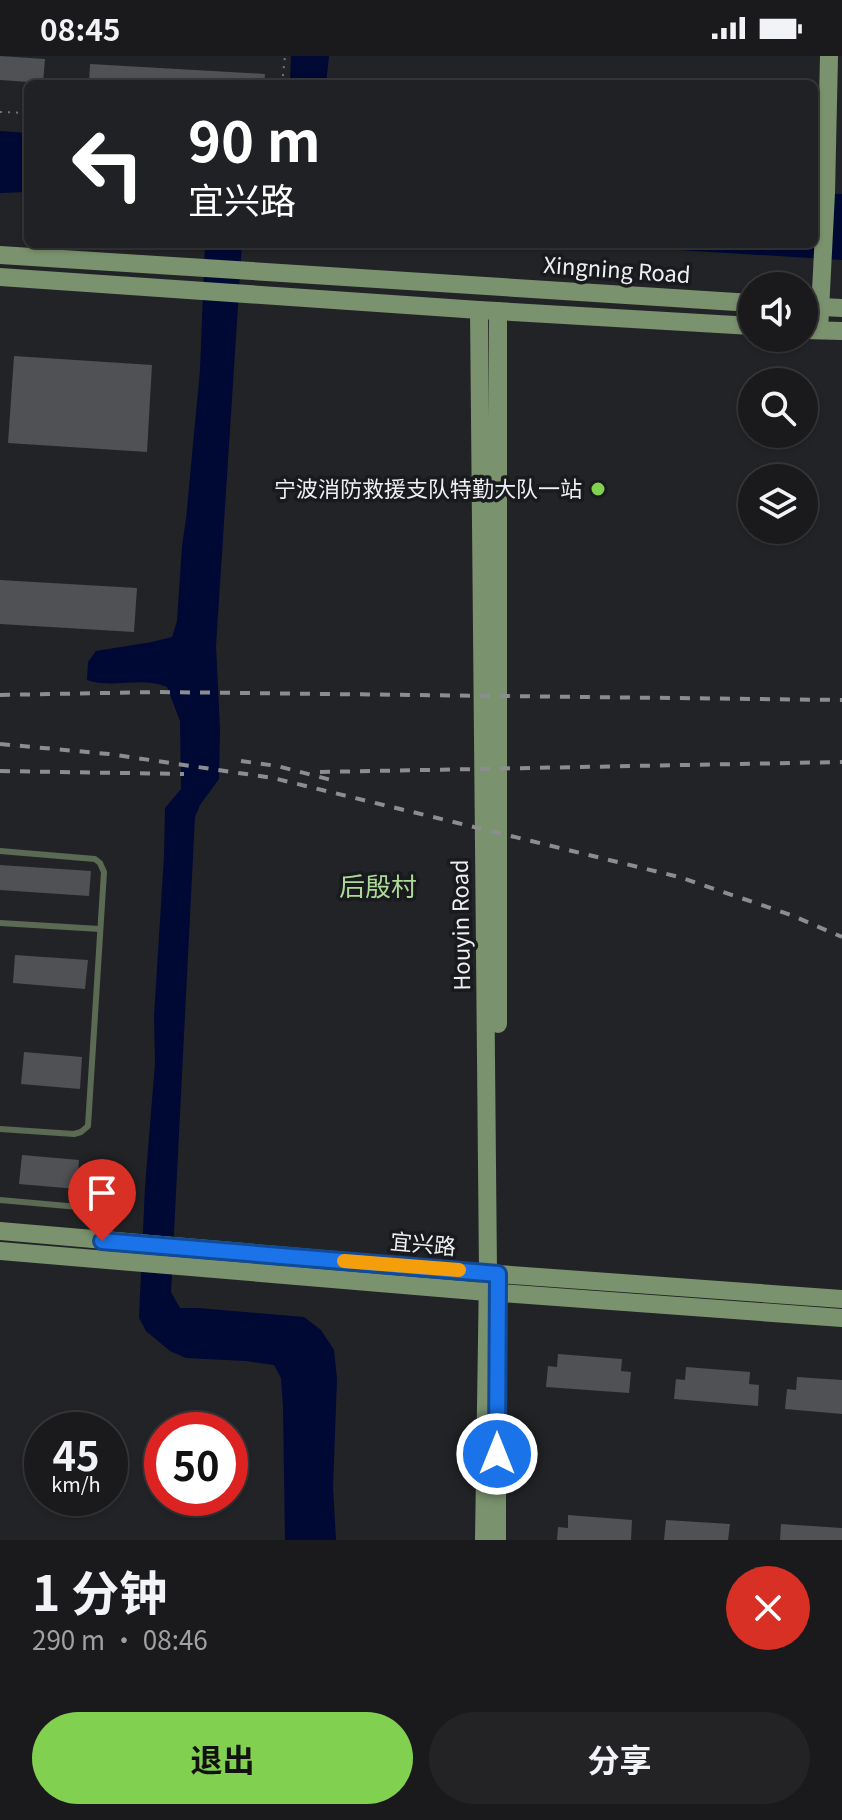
<!DOCTYPE html>
<html lang="zh">
<meta charset="utf-8">
<style>
body{margin:0;font-family:Georgia,"Noto Sans SC",serif;background:#232325;color:#f1f3f6;height:100vh;display:flex;flex-direction:column;font-size:30px;white-space:nowrap}
*{box-sizing:border-box;margin:0}
p{font-size:26px;color:#9fa1a3}
.icon{flex:none;width:44px;height:44px;fill:none;stroke:currentColor;stroke-width:2;stroke-linecap:round;stroke-linejoin:round}
.map{position:relative;height:1484px;overflow:hidden}
.panel{display:flex;flex-direction:column;background:#1a1a1c;flex:1}
.panel>*{flex:none}
.guide{position:absolute;left:24px;top:24px;width:794px;height:168px;border-radius:12px;box-shadow:0 2px 6px #0004,0 0 0 2px #38383b;background:#202124;color:#fff;overflow:hidden}
.buttons{position:absolute;left:738px;top:216px;display:grid;gap:16px}
.buttons a{display:grid;place-items:center;width:80px;height:80px;border-radius:50%;background:#1a1a1c;box-shadow:0 2px 6px #0004,0 0 0 2px #38383b;font-size:40px}
.speed{position:absolute;left:24px;top:1356px;display:flex;gap:16px;font-size:40px;font-weight:700;text-align:center}
.speed>*{display:grid;place-content:center;width:104px;height:104px;border-radius:50%;background:#1a1a1c;box-shadow:0 2px 6px #0004,0 0 0 2px #38383b;line-height:1}
.speed small{font-size:20px;font-weight:400}
.speed .limit{border:12px solid #d22;background:#fff;color:#111}
.pin{position:absolute;display:grid;place-items:center;width:68px;height:68px;color:#fff;margin:-82px -34px;border-radius:50% 50% 50% 0;rotate:-45deg;box-shadow:0 0 8px #0007}
.pin .icon{rotate:45deg}
.me{position:absolute;width:88px;margin:-44px;rotate:0deg;stroke-linejoin:round;filter:drop-shadow(0 0 6px #0008)}
.turn{display:flex;align-items:center;gap:28px;height:168px;padding:0 32px;font-size:36px}
.turn .icon{width:104px;height:104px;stroke-width:2.5}
.turn b{display:block;font-size:56px;line-height:68px}
.round{display:grid;place-items:center;flex:none;width:84px;height:84px;border-radius:42px;background:#232325}
.overview{display:flex;align-items:center;justify-content:space-between;height:136px;padding:0 32px}
h1{font-size:48px;font-weight:700;line-height:60px}
.primary-button{display:flex;gap:16px;margin-top:auto;padding:16px 32px}
.primary-button a{flex:1;height:92px;border-radius:48px;background:#82d04f;color:#111;font-size:32px;font-weight:700;line-height:92px;text-align:center}
.primary-button a+a{background:#232325;color:#f1f3f6}
.status{display:flex;justify-content:space-between;align-items:center;height:56px;padding:0 40px;background:#1a1a1c;direction:ltr}
.status svg{height:22px;fill:currentColor}
.map>svg:first-child{display:block}
.water{fill:#000834}
.building{fill:#4f5154}
.lines{fill:none;stroke-linecap:round;stroke-linejoin:round}
.path{stroke:#737477;stroke-width:2;stroke-dasharray:2 6;stroke-linecap:butt}
.lane{stroke:#5b6a53;stroke-width:6}
.secondary{stroke:#7a926d;stroke-width:18}
.rail{stroke:#8c8d90;stroke-width:4;stroke-dasharray:10 10;stroke-linecap:butt}
.route-casing{stroke:#114b97;stroke-width:20}
.route{stroke:#1a73e8;stroke-width:14}
.slow{stroke:#f59e0b;stroke-width:14}
.poi-dot{fill:#82d04f;stroke:#181a1d;stroke-width:3}
.labels{text-anchor:middle;stroke-width:7;stroke-linejoin:round;paint-order:stroke}
.street-label{font-size:22px;fill:#edeff1;stroke:#181a1d}
.poi-label{font-size:22px;fill:#edeff1;stroke:#181a1d;text-anchor:end}
.quarter-label{font-size:26px;fill:#add996;stroke:#181a1d}
</style>
<div class="status"><b>08:45</b><svg viewBox="0 0 49 12"><path d="M0 12V9h3v3zM5 12V6h3v6zM10 12V3h3v9zM15 12V0h3v12zM26 1h20v11H26zM47 4h2v5h-2z"/></svg></div>
<div class="map">
<svg width="842" height="1484" viewBox="0 0 842 1484">
<rect width="100%" height="100%" fill="#222326"/>
<g class="water">
<polygon points="291,0 329,0 326,28 290,28"/>
<polygon points="0,75 28,77 28,136 0,137"/>
<polygon points="814,137 842,138 842,204 629,191 618,188 814,188"/>
<path d="M205,188h37l-26,402 4,83 -1,50 -19,26 -5,12 -24,475 9,16h18l106,9 17,13 13,20 3,29 -4,108 3,53h-51l-2,-134 -2,-28 -7,-13 -28,-4 -60,-3 -16,-7 -24,-20 -7,-13 6,-131 10,-124 -1,-47 10,-160 1,-48 16,-19 -1,-68 -13,-34c-25,-11 -54,2 -80,-7l1,-18 8,-11 56,-9 20,-5 5,-16 5,-75 4,-27 14,-149z"/>
</g>
<g class="building">
<polygon points="0,0 45,3 43,27 0,24"/>
<polygon points="90,8 265,18 264,28 89,28"/>
<polygon points="14,300 152,309 147,396 8,387"/>
<polygon points="0,524 137,532 134,576 0,568"/>
<polygon points="0,809 91,815 89,840 0,834"/>
<polygon points="15,899 88,904 85,933 13,927"/>
<polygon points="24,996 82,1001 80,1033 21,1028"/>
<polygon points="22,1099 79,1104 77,1133 19,1128"/>
<polygon points="558,1298 622,1303 621,1315 631,1316 629,1337 546,1331 548,1310 557,1311"/>
<polygon points="686,1311 750,1316 749,1328 759,1329 758,1350 674,1343 676,1323 685,1324"/>
<polygon points="797,1321 842,1324 842,1358 785,1353 787,1333 796,1334"/>
<polygon points="568,1459 632,1464 631,1484 557,1484 558,1471 568,1472"/>
<polygon points="666,1464 730,1468 728,1484 664,1484"/>
<polygon points="781,1468 842,1472 842,1484 780,1484"/>
</g>
<g class="lines">
<g class="path">
<polyline points="282,28 285,0"/>
<polyline points="0,56 28,57"/>
</g>
<g class="lane">
<polyline points="0,795 95,803 100,807 104,816 88,1070 81,1076 74,1078 0,1073"/>
<polyline points="0,867 100,873"/>
<polyline points="0,1144 79,1151 85,1149 89,1139"/>
</g>
<g class="secondary">
<polyline points="0,199 752,247"/>
<polyline points="0,221 479,254 752,270"/>
<polyline points="804,250 842,252"/>
<polyline points="479,254 488,1217 484,1484"/>
<polyline points="804,274 842,275"/>
<polyline points="819,274 826,137 829,0"/>
<polyline points="498,968 498,255"/>
<polyline points="0,1175 498,1218 842,1243"/>
<polyline points="0,1195 487,1236 842,1262"/>
<polyline points="497,1484 497,1390"/>
</g>
<g class="rail">
<polyline points="0,639 157,636 842,644"/>
<polyline points="0,688 109,698 273,722 679,821 791,859 842,881"/>
<polyline points="241,705 277,710 335,725"/>
<polyline points="0,715 184,718"/>
<polyline points="320,716 842,706"/>
</g>
</g>
<g class="lines">
<g class="route-casing">
<polyline id="route" points="102,1185 498,1218 497,1398"/>
</g>
<use href="#route" class="route"/>
<polyline class="slow" points="344,1205 459,1214"/>
</g>
<circle class="poi-dot" cx="598" cy="433" r="8"/>
<g class="labels">
<g class="street-label">
<text transform="translate(617 214) rotate(4)" y="8">Xingning Road</text>
<text transform="translate(461 869) rotate(-91)" y="8">Houyin Road</text>
<text transform="translate(423 1188) rotate(5)" y="8">宜兴路</text>
</g>
<g class="poi-label">
<text x="582" y="441">宁波消防救援支队特勤大队一站</text>
</g>
<g class="quarter-label">
<text x="378" y="840">后殷村</text>
</g>
</g>
</svg>
<div class="buttons">
<a><svg class="icon" aria-label="sound" viewBox="0 0 24 24"><path d="M4 9h4l5-4v14l-5-4H4zM17 9q2 3 0 6"/></svg></a>
<a><svg class="icon" aria-label="search" viewBox="0 0 24 24"><circle cx="10" cy="10" r="6"/><path d="M15 15l6 6"/></svg></a>
<a><svg class="icon" aria-label="layers" viewBox="0 0 24 24"><path d="M12 4l9 5-9 5-9-5zM3 14l9 5 9-5"/></svg></a>
</div>
<div class="speed"><div>45<small>km/h</small></div><div class="limit">50</div></div>
<div class="pin" style="left:102px;top:1185px;background:#d93025"><svg class="icon" aria-label="arrive" viewBox="0 0 24 24"><path d="M6 21V4h12l-3 4 3 4H6"/></svg></div>
<svg class="me" style="left:497px;top:1398px" viewBox="-20 -20 40 40"><circle r="17" fill="#1a73e8" stroke="#fff" stroke-width="3"/><path d="M0-11L8 9 0 5-8 9z" fill="#fff"/></svg>
<div class="guide">
<div class="turn"><svg class="icon" aria-label="left" viewBox="0 0 24 24"><path d="M17 20v-9H6M10 6l-5 5 5 5"/></svg><div><b>90 m</b>宜兴路</div></div>
</div>
</div>
<section class="panel">
<div class="overview"><div><h1>1 分钟</h1><p>290 m · 08:46</p></div><a class="round" style="background:#d93025;color:#fff"><svg class="icon" aria-label="close" viewBox="0 0 24 24"><path d="M6 6l12 12M18 6L6 18"/></svg></a></div>
<div class="primary-button"><a>退出</a><a>分享</a></div>
</section>
